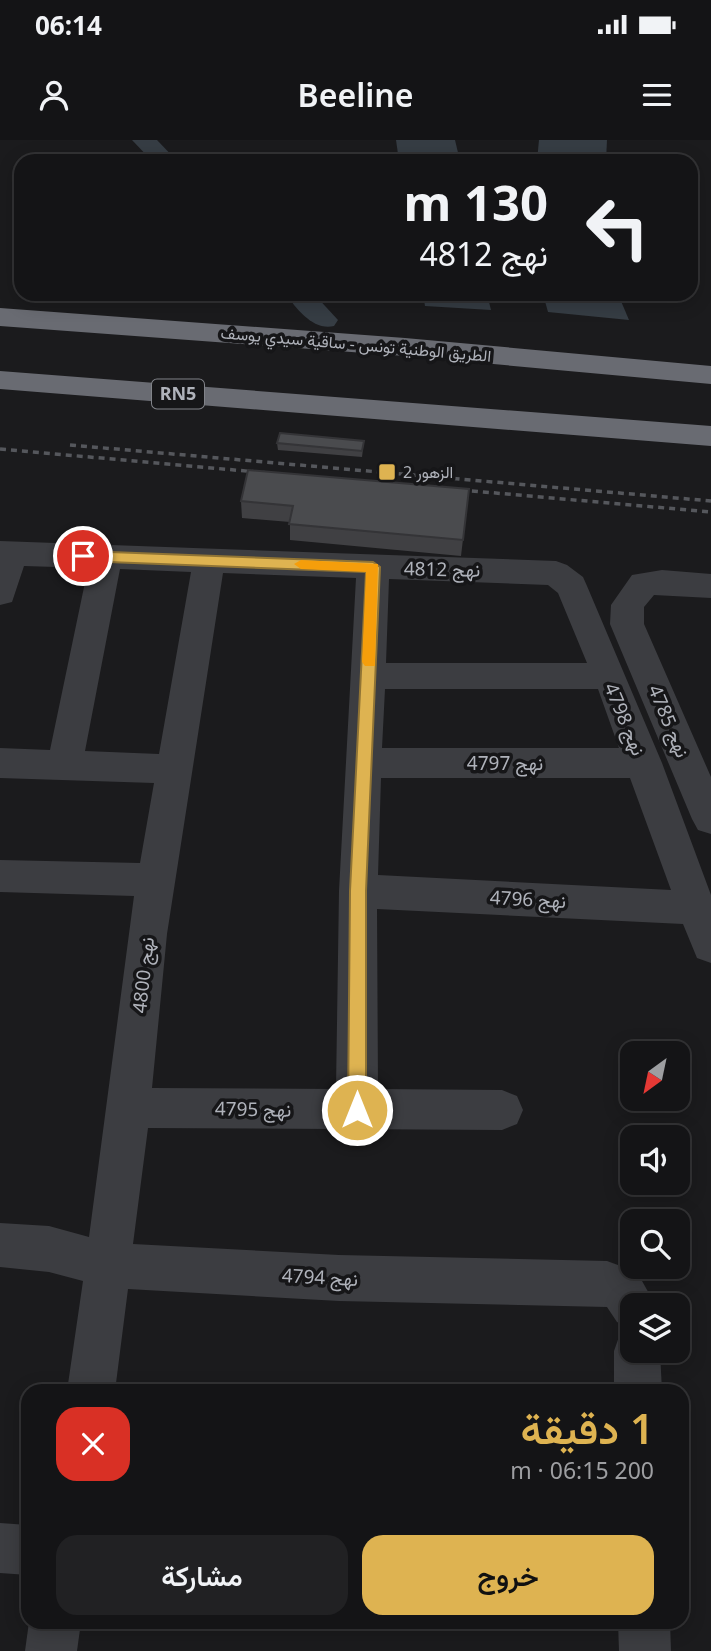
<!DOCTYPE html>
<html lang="ar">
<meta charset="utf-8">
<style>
body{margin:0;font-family:"Noto Sans",Vazirmatn,sans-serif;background:#212123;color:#f1f3f6;direction:rtl;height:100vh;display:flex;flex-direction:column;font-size:26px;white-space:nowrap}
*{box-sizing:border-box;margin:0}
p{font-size:23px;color:#9d9ea1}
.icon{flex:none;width:38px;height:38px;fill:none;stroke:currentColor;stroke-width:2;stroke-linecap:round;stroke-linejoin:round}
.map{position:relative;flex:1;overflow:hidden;direction:ltr}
.side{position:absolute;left:21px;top:1244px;width:668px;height:245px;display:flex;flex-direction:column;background:#141416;border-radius:21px;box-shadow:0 4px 18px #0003,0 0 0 2px #333335;direction:rtl}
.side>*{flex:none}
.hud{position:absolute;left:14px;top:14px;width:684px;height:147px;border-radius:21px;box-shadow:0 4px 18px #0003,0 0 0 2px #333335;direction:rtl;background:#141416;color:#f1f3f6;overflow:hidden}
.needle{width:46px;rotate:213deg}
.fabs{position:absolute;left:620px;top:901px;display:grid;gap:14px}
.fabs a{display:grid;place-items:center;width:70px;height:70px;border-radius:14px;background:#141416;box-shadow:0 4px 18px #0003,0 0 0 2px #333335;font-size:35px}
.pin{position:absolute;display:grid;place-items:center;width:60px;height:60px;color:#fff;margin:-30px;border:4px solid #fff;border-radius:50%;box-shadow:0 2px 7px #0007}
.me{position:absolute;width:77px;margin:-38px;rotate:0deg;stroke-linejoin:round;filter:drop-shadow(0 0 5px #0008)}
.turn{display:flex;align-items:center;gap:24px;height:147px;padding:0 35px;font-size:32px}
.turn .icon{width:91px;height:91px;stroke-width:2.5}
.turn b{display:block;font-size:49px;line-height:60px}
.round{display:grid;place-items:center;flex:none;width:74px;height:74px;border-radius:21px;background:#212123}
.head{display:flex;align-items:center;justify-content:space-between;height:119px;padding:0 35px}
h1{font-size:42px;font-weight:600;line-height:52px;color:#deb351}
.action{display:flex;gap:14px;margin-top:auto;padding:14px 35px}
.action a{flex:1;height:80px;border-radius:21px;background:#deb351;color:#111;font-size:28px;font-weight:600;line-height:80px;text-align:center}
.action a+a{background:#212123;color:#f1f3f6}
.status{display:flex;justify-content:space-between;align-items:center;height:49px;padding:0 35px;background:#141416;direction:ltr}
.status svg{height:19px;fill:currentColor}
header{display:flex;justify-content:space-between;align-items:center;height:91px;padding:0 35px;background:#141416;font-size:32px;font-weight:600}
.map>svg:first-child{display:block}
.water{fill:#363d44}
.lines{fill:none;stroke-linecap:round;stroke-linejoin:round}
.canal{fill:#363d44;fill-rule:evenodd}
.minor{fill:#3c3d41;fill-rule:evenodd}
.highway{fill:#696b72;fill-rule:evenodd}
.rail{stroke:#55575c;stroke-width:3.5;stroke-dasharray:6 5;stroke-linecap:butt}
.wall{fill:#404043}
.building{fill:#4a4b4e;stroke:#343437;stroke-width:2}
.route{fill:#deb351;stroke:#907435;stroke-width:2}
.slow{fill:#f59e0b}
.poi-dot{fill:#deb351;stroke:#161618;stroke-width:2.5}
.labels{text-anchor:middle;stroke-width:7;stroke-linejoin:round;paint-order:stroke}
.far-street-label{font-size:16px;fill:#afb2ba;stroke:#161618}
.far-poi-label{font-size:16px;fill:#afb2ba;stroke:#161618;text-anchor:start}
.shield{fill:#161618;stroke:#818389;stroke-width:2}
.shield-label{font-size:18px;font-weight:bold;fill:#afb2ba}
.street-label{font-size:19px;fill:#afb2ba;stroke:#161618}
</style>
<div class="status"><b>06:14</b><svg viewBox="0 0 49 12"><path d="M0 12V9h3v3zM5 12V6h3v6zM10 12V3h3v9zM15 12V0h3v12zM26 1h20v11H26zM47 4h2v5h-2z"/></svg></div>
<header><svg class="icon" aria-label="menu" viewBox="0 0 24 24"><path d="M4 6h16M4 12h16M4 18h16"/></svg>Beeline<svg class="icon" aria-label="person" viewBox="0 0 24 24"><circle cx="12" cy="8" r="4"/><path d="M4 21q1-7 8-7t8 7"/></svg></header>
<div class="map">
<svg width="711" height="1511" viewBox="0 0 711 1511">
<rect width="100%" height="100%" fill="#1b1b1d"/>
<g class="water">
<polygon points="396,0 455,0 460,21 399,21"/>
<polygon points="539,0 607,0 606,21 537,21"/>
<polygon points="423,154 487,154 491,170 425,166"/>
<polygon points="543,154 618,154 629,180 548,172"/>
</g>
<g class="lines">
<g class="canal">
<polygon points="132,0 157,0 177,21 152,21"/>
<path d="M286,154h28l24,26 -4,6c-20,5 -37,-16 -48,-32z"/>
</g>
<g class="minor">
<path d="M0,401l556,20 11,4 16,12 4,9 75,177 49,132v68l-14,-5 -14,-34 -306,-15 1,180 124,1 15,6 6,14 -6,14 -15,6 -354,-2 -15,116 206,11 268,6 30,11 19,34h-24v23l-15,-7 -10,-15 -268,-6 -211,-12 -13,102h-48l16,-110 -34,-9 -49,-5v-44l49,3 40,11 45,-341 -134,-4v-32l140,3 14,-80 -154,-5v-30l50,2 38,-182 -64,-2 -12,36 -12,3zM120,429l71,3 -32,182 -74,-3zM223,433l133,5 -17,313 -3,198 -184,-1 15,-154zM389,439l159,6 10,8 29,70h-201zM385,549h213l21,59h-237zM381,638h249l41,112 -293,-15z"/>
<polygon points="662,430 711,434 711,458 654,455 644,467 644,484 711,637 711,694 698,690 692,679 610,484 611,465 632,435"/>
<polygon points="632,1190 632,1211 660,1211 662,1251 614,1251 614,1211 620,1194"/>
<polygon points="0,1383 28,1385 28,1435 0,1433"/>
<polygon points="29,1482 81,1482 77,1511 25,1511"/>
<polygon points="618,1482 670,1482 671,1511 619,1511"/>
</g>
<g class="highway">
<polygon points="0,168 405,198 711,226 711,244 405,216 0,186"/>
<polygon points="0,231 711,286 711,306 0,249"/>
</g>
<g class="rail">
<polyline points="70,305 711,361"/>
<polyline points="0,309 268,333"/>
<polyline points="450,349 711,372"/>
</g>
</g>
<g class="wall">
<polygon points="364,301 362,317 278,310 277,303"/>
<polygon points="469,349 461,416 290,400 290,382 242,378 241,361"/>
</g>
<g class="building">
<polygon points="280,293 364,301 362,311 277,303"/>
<polygon points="248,330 469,349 463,400 289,384 293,366 241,361"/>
</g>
<polygon class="route" points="83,411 373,422 380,427 366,751 366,970 363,976 357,979 351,976 348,970 350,751 366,432 83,421 76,416"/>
<polygon class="slow" points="301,420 378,424 375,526 365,526 362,522 366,432 301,429 294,424"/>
<rect class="poi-dot" x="378" y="323" width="18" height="18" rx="3.5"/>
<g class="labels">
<g class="far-street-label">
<text transform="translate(356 204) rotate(5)" y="6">الطريق الوطنية تونس - ساقية سيدي يوسف</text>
</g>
<g class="far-poi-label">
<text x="403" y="338">الزهور 2</text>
</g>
<rect class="shield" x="152" y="239.5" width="52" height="29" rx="5"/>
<g class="shield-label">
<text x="178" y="260">RN5</text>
</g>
<g class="street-label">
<text transform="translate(442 429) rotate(1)" y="7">نهج 4812</text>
<text transform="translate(625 579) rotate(67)" y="7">نهج 4798</text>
<text transform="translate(669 581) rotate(67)" y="7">نهج 4785</text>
<text x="505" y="630">نهج 4797</text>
<text transform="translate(528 759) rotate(3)" y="7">نهج 4796</text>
<text transform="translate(143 835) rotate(-84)" y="7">نهج 4800</text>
<text transform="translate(253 969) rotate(1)" y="7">نهج 4795</text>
<text transform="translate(320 1137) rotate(3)" y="7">نهج 4794</text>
</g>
</g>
</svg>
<div class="fabs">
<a><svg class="needle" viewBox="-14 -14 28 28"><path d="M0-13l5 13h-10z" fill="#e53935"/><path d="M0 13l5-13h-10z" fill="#9d9ea1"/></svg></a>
<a><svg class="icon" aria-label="sound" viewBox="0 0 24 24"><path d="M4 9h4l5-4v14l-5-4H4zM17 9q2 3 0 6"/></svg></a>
<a><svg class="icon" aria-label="search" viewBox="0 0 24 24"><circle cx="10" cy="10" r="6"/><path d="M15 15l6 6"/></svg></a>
<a><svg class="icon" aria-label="layers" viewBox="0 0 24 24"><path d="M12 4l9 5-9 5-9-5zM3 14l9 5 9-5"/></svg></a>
</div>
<div class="pin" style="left:83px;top:416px;background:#d93025"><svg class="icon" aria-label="arrive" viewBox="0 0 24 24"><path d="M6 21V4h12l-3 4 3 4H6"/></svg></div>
<svg class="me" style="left:357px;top:970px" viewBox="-20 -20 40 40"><circle r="17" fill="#deb351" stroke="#fff" stroke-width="3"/><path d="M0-11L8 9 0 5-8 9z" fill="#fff"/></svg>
<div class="hud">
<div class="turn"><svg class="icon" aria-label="left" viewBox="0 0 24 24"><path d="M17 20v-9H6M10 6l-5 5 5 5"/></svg><div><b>130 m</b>نهج 4812</div></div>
</div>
<section class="side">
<div class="head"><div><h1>1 دقيقة</h1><p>200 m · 06:15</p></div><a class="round" style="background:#d93025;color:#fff"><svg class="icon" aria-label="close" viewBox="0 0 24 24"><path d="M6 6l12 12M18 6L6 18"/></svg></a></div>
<div class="action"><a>خروج</a><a>مشاركة</a></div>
</section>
</div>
